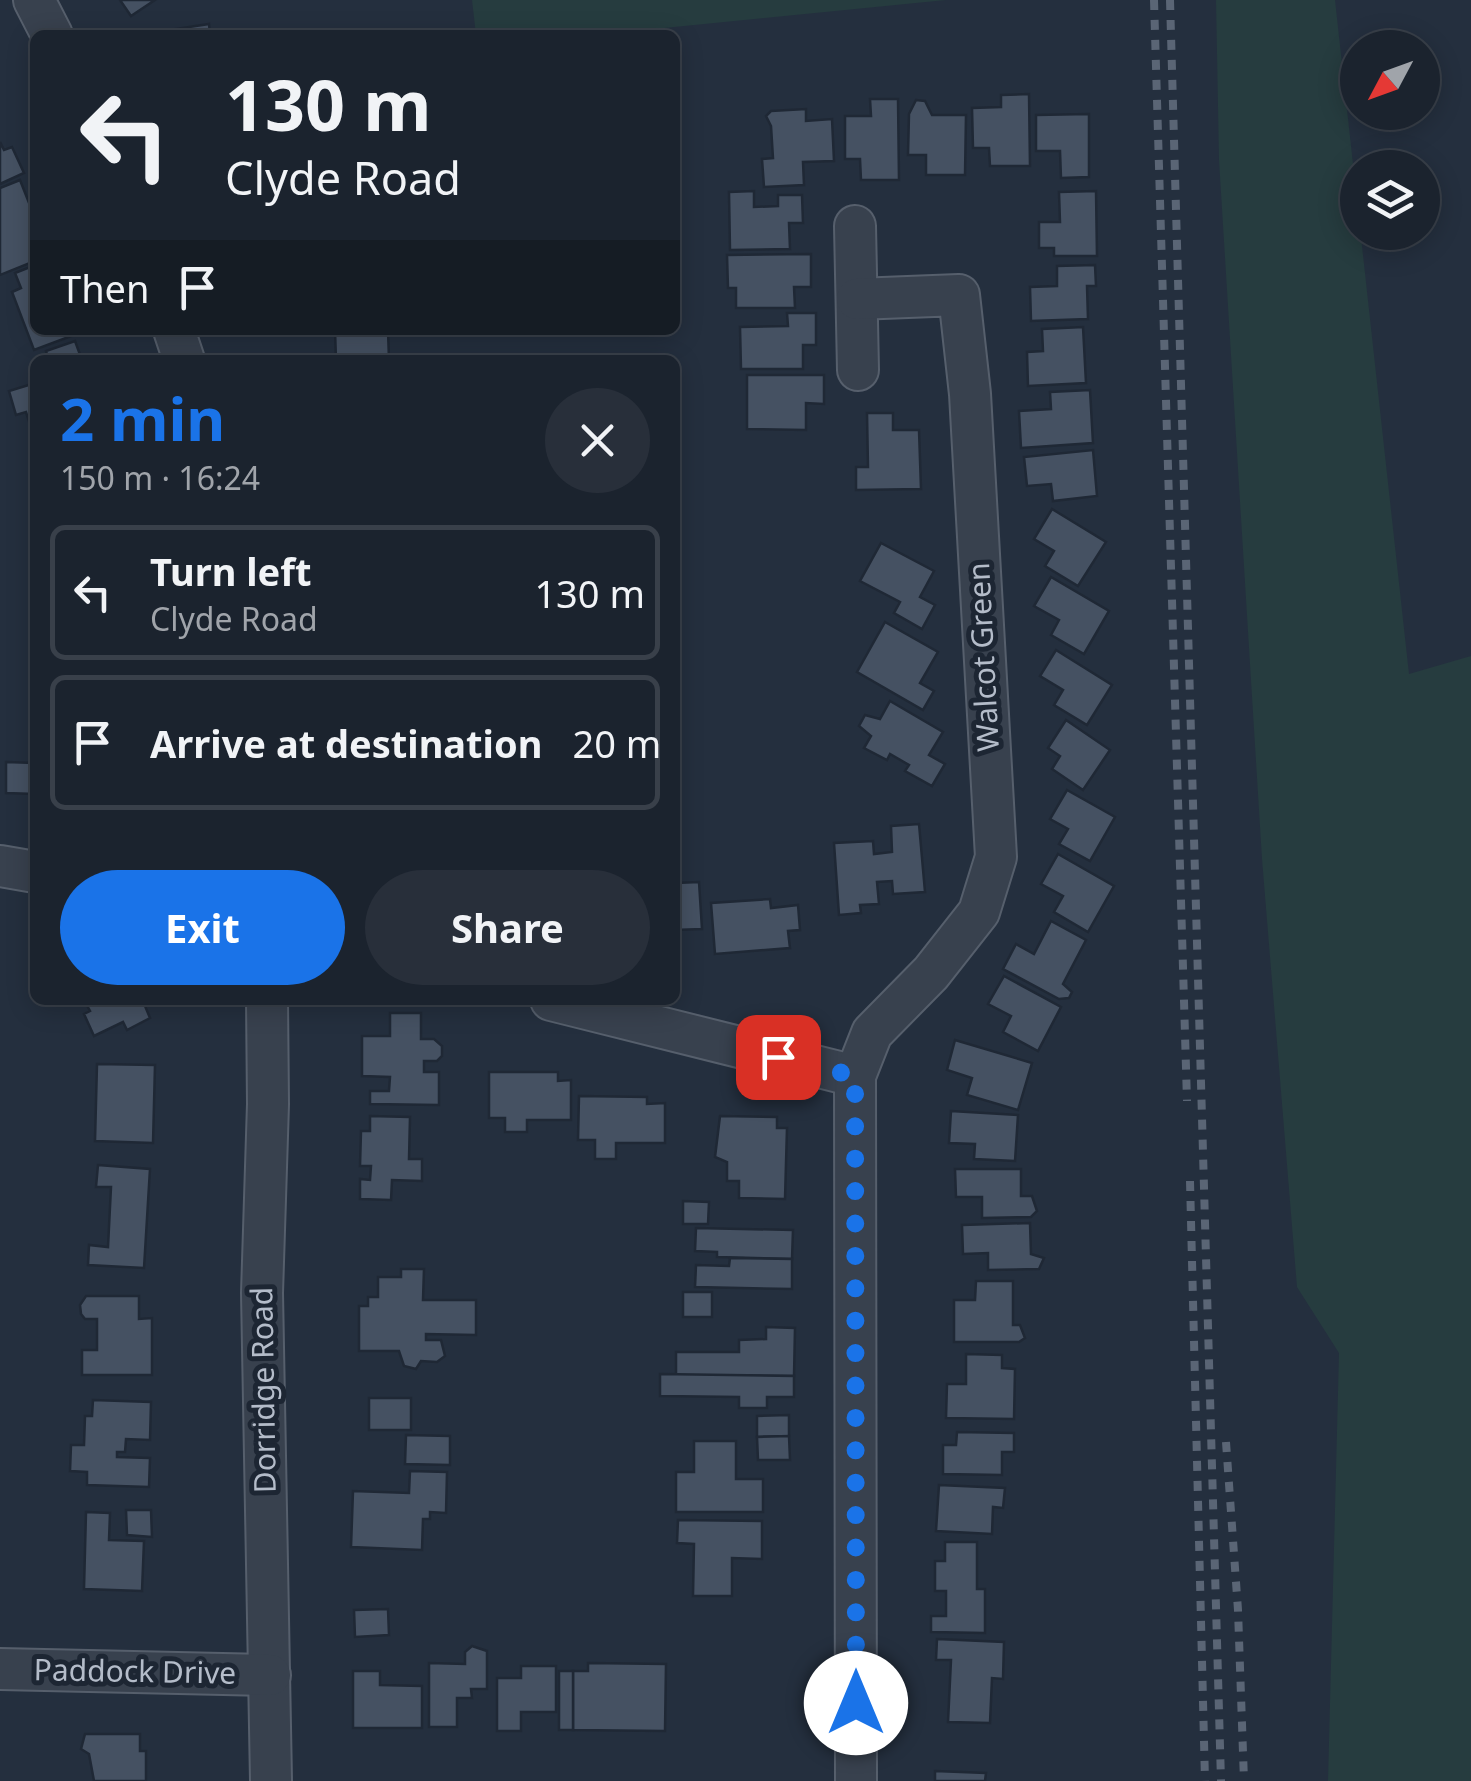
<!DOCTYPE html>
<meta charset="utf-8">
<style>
body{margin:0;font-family:"Noto Sans",sans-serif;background:#282f3a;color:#f1f3f6;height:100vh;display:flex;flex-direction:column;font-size:38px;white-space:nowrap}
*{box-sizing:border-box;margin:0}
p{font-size:32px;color:#a0a4aa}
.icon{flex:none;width:55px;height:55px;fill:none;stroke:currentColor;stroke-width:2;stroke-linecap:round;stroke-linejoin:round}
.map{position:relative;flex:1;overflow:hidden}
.panel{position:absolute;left:30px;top:355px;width:650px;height:650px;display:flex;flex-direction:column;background:#1b232e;border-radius:15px;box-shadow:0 5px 25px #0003,0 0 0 2px #39404a}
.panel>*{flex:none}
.hud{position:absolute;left:30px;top:30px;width:650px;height:305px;border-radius:15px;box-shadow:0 5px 25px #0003,0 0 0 2px #39404a;background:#1b232e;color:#f1f3f6;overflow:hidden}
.needle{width:65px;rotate:229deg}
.controls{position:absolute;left:1340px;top:30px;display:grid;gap:20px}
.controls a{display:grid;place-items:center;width:100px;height:100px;border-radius:50%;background:#1b232e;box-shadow:0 5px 25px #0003,0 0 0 2px #39404a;font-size:50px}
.pin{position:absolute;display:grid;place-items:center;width:85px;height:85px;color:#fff;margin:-42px;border-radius:20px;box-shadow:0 5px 15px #0006}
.me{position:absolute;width:110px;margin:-55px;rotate:0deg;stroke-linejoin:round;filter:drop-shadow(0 0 8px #0008)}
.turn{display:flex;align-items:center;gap:35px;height:210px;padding:0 30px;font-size:45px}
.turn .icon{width:130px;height:130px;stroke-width:2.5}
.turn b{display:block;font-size:70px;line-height:85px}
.then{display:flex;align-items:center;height:95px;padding:0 30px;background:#0003;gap:20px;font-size:38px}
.round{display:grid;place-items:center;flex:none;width:105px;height:105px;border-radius:52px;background:#282f3a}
.headline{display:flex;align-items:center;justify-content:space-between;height:170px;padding:0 30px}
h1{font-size:60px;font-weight:700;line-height:75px;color:#1a73e8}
.button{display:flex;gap:20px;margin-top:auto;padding:20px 30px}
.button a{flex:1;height:115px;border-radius:60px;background:#1a73e8;color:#fff;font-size:40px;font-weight:700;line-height:115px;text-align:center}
.button a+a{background:#282f3a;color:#f1f3f6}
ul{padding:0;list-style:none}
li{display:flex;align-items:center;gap:30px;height:135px;margin:0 20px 15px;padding:0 10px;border:5px solid #39404a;border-radius:15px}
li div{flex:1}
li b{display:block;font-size:38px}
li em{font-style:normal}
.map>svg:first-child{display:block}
.green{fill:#263c3f}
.building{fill:#455162;stroke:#1f2835;stroke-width:2.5}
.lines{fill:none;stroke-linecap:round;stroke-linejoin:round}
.street-casing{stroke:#565f6c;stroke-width:44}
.street{stroke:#38414e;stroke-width:40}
.rail{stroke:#5a6575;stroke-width:8;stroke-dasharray:10 10;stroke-linecap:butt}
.route{stroke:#1a73e8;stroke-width:18;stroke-dasharray:0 32.4}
.labels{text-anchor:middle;stroke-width:10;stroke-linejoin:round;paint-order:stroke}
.street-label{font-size:30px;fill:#b4bcc9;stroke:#1d2633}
</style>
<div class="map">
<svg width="1471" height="1781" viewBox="0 0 1471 1781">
<rect width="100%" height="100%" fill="#242f3e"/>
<g class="green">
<polygon points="472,0 946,0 594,35 476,35"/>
<polygon points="1216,0 1335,0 1409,674 1471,656 1471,1781 1328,1781 1339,1353 1297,1287 1262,859 1219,160"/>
</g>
<g class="building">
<polygon points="120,0 155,0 131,16"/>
<polygon points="209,24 210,35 177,35 176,29"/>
<polygon points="1029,94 1030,166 990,166 989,148 973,148 972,108 1001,107 1001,95"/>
<polygon points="870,99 898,99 899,180 861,180 860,159 845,159 845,116 871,116"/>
<polygon points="916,100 925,101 932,115 966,115 965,175 926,175 926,155 908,155 909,114"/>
<polygon points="806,109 806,121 832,119 834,161 803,162 804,185 764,187 762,159 773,158 771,126 766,116 771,111"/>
<polygon points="1089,114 1089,177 1061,178 1060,151 1036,151 1036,115"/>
<polygon points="0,142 4,150 12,147 24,173 0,184"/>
<polygon points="20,180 35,218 35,261 0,275 0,188"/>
<polygon points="754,191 754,207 778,206 778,195 802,195 803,223 789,223 790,249 730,250 729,192"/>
<polygon points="1096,191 1097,256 1054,256 1054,248 1039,248 1039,222 1060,222 1059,192"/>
<polygon points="811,254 811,287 794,287 795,308 736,308 736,288 728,288 727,255"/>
<polygon points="35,265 35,330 72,330 74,335 34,350 12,292 21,288 15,273"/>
<polygon points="1095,265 1096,286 1087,286 1088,319 1031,321 1030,287 1057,286 1057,266"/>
<polygon points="787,313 816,313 816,345 803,345 803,369 741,369 740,327 788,326"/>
<polygon points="1083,327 1086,383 1028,386 1027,352 1043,351 1042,329"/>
<polygon points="335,330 388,330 389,360 336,360"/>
<polygon points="75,341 82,360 42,360 48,358 46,351"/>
<polygon points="747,375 824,375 824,404 806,403 806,430 747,429"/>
<polygon points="35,383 35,437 34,437 26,412 16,415 9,391"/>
<polygon points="1090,390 1093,443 1021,448 1019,411 1051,409 1050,392"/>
<polygon points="867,413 893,413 893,430 919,430 921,489 856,490 856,467 868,467"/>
<polygon points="1093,450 1097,496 1053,501 1051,484 1027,486 1024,457"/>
<polygon points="1052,509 1106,542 1078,586 1045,566 1054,551 1034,539"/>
<polygon points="881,543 934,571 920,597 935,605 922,629 894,613 900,602 860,581"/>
<polygon points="1051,577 1109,611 1084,654 1051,635 1059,620 1034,606"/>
<polygon points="885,622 938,652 920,683 934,691 923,710 857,672"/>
<polygon points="1056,650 1112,685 1087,725 1054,705 1063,690 1040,676"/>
<polygon points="890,701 943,732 929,755 945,764 932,786 905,771 909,765 890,754 887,760 864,748 871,736 859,726 865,715 880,719"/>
<polygon points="1066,720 1110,750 1083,790 1052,769 1060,756 1048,748"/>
<polygon points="6,762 35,763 35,794 6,793"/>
<polygon points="1067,790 1115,817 1090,861 1059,844 1068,829 1050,819"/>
<polygon points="919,824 925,892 893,894 892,881 877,882 879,904 860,905 861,913 839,915 834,843 873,841 874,854 892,852 891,826"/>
<polygon points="1058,854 1114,886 1088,932 1054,912 1063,896 1041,884"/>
<polygon points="699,882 702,929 675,930 675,883"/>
<polygon points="770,899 771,908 798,905 800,930 788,931 790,948 715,954 711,903"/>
<polygon points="1051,921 1086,940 1063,984 1072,992 1069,998 1059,999 1003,969 1016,944 1034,954"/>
<polygon points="1004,976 1061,1007 1038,1051 1003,1032 1011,1016 988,1004"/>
<polygon points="84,1000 156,1000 156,1001 145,1006 150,1018 127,1030 123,1022 94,1036 84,1014 90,1011"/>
<polygon points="390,1013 421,1013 421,1039 434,1039 442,1046 442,1056 437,1061 424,1061 424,1072 439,1072 439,1105 370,1104 370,1091 389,1091 390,1077 362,1076 362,1036 390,1036"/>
<polygon points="955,1040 1032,1063 1018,1110 967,1095 972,1078 947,1070"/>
<polygon points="97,1064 155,1065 153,1143 95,1141"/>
<polygon points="489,1072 558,1072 558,1081 571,1080 571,1120 527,1120 527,1132 505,1132 505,1118 489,1118"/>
<polygon points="579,1096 647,1097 647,1104 665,1103 665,1143 616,1143 616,1159 595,1159 595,1140 578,1140"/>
<polygon points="951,1111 1018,1115 1015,1161 974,1159 975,1144 949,1143"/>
<polygon points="370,1116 410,1117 409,1159 422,1159 422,1181 392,1180 391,1200 360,1199 360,1179 370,1180 371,1166 360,1166 361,1131 370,1131"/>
<polygon points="720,1116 777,1117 777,1128 787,1128 785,1199 739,1198 739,1181 727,1181 727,1162 715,1157"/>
<polygon points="98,1165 150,1169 144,1268 88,1265 89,1245 108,1247 111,1187 96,1187"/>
<polygon points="955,1169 1021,1169 1021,1196 1032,1196 1037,1211 1031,1217 982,1218 982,1197 956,1197"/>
<polygon points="683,1201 709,1202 708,1224 683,1224"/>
<polygon points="1030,1223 1031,1254 1044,1258 1039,1269 988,1270 988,1253 963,1254 962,1225"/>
<polygon points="696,1228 793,1230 792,1259 717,1257 717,1252 695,1251"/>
<polygon points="730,1258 792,1259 792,1289 695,1287 696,1265 729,1266"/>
<polygon points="401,1269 424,1269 423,1300 476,1300 476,1335 426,1334 426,1340 441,1340 445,1356 437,1362 421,1361 416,1369 404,1366 399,1351 359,1351 359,1306 368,1306 368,1297 378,1297 378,1277 401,1277"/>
<polygon points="976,1281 1013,1281 1013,1325 1020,1325 1025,1338 1019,1342 954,1342 954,1300 975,1300"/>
<rect x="683" y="1292" width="29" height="25"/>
<polygon points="86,1296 139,1296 139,1319 152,1318 152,1375 82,1375 82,1350 97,1350 97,1319 85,1319 81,1314 80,1305"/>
<polygon points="766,1327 795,1328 794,1376 676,1375 676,1352 739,1352 739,1340 766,1339"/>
<polygon points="966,1354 1002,1355 1002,1368 1015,1369 1014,1419 946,1418 947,1384 966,1384"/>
<polygon points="660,1374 794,1376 794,1397 767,1397 767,1408 739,1408 739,1397 660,1396"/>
<rect x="369" y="1398" width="42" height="32"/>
<polygon points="93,1400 151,1402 150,1440 126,1439 125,1452 117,1452 117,1457 150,1458 149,1487 87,1485 87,1472 70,1471 71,1445 84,1445 85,1416 92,1416"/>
<polygon points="789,1415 789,1436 757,1437 757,1416"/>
<polygon points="957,1432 1014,1433 1014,1452 1002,1452 1002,1475 943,1474 943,1445 956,1445"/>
<polygon points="406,1435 450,1436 450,1465 405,1464"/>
<polygon points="789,1436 790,1460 758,1460 757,1437"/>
<polygon points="694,1441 736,1441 736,1479 763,1479 763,1512 676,1512 676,1472 694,1472"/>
<polygon points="410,1471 447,1472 446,1513 430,1512 430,1519 423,1519 422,1550 351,1547 353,1491 409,1493"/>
<polygon points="939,1485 1005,1488 1003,1508 993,1507 992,1534 936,1531"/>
<polygon points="126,1510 151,1510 152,1537 127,1535"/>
<polygon points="86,1512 110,1513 109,1540 144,1541 142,1591 84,1589"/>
<polygon points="678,1520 762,1521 762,1559 732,1558 732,1596 693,1596 694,1544 677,1543"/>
<polygon points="945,1542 977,1542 977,1589 985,1589 985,1633 931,1632 931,1616 946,1616 946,1591 935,1591 935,1561 945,1561"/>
<polygon points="388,1609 389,1635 355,1637 354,1610"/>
<polygon points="937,1639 1004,1642 1003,1679 992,1678 990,1723 948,1722 951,1660 936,1660"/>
<polygon points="472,1646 487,1651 487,1689 471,1689 472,1698 457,1698 457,1727 429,1727 429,1663 465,1664 465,1652"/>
<polygon points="588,1663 666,1664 665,1731 573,1730 573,1671 588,1671"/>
<polygon points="521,1666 556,1666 556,1712 521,1712 521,1731 497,1731 497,1678 521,1678"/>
<polygon points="353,1671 380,1671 380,1685 422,1686 422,1728 353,1728"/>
<rect x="559" y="1671" width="14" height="59"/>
<polygon points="85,1734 140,1734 140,1751 146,1751 146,1781 94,1781 89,1754 81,1749"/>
<polygon points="935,1771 986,1773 985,1781 935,1781"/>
</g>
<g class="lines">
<g class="street-casing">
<g id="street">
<polyline points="34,0 52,35"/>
<polyline points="855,226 858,370"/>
<polyline points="174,330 184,360"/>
<polyline points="0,866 35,872"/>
<polyline points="267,1000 268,1104 262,1293 271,1781"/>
<polyline points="551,1000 855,1076"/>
<polyline points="0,1669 270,1675"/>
<polyline points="856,1781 855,1076 872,1033 931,973 979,912 996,857 970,394 959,295 857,299"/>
</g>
</g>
<use href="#street" class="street"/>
<g class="rail">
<polyline points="1154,0 1187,1101"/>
<polyline points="1170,0 1221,1781"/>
<polyline points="1190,1181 1205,1781"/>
<polyline points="1226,1442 1238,1610 1244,1781"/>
</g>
</g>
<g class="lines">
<polyline class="route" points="778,1057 855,1076 856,1703"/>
</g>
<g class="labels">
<g class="street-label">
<text transform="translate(984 657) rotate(-93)" y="10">Walcot Green</text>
<text transform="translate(264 1390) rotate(-91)" y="10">Dorridge Road</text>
<text transform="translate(135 1672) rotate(1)" y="10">Paddock Drive</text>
</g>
</g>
</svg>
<div class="controls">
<a><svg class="needle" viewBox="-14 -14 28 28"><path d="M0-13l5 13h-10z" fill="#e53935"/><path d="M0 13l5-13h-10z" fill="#a0a4aa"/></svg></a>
<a><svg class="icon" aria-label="layers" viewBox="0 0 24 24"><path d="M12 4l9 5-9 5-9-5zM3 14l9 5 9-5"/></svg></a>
</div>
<div class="pin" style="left:778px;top:1057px;background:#d93025"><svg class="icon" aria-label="arrive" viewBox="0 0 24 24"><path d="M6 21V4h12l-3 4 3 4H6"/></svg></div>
<svg class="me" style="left:856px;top:1703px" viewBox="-20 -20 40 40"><circle r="19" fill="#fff"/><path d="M0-13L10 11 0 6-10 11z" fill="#1a73e8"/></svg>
<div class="hud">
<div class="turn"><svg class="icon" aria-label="left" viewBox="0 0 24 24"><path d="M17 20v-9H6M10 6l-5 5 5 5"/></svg><div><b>130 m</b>Clyde Road</div></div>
<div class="then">Then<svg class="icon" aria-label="arrive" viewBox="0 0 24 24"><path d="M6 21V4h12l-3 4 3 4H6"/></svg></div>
</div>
<section class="panel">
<div class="headline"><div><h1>2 min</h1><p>150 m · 16:24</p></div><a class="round"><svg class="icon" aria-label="close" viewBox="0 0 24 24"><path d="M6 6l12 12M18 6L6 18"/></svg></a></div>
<ul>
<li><svg class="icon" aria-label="left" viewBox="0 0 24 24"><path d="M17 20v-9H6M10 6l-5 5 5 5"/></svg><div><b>Turn left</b><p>Clyde Road</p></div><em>130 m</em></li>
<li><svg class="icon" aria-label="arrive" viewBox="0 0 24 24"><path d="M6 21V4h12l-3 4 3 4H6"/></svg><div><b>Arrive at destination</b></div><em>20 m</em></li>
</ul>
<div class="button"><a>Exit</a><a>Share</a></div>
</section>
</div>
